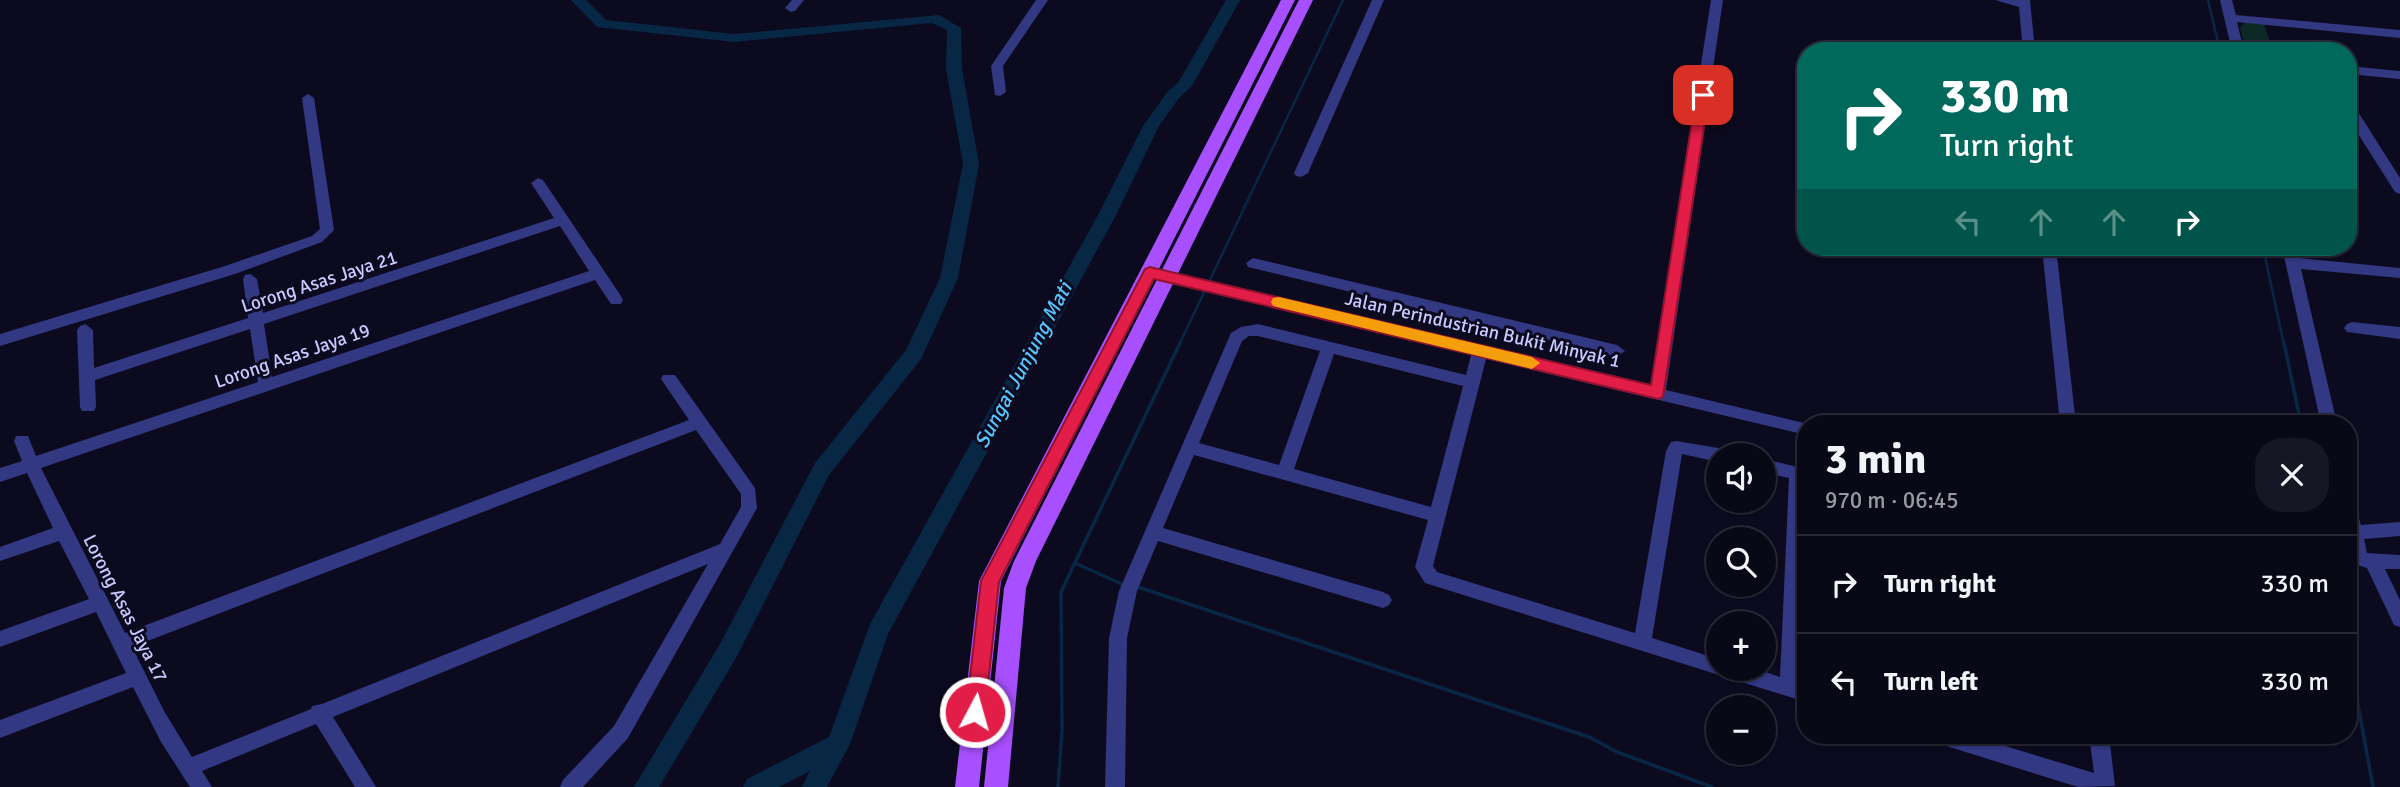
<!DOCTYPE html>
<meta charset="utf-8">
<style>
body{margin:0;font-family:Signika,sans-serif;background:#171624;color:#f1f3f6;height:100vh;display:flex;flex-direction:column;font-size:26px;white-space:nowrap}
*{box-sizing:border-box;margin:0}
p{font-size:23px;color:#999aa1}
.icon{flex:none;width:38px;height:38px;fill:none;stroke:currentColor;stroke-width:2;stroke-linecap:round;stroke-linejoin:round}
.map{position:relative;flex:1;overflow:hidden}
.details{position:absolute;left:1797px;top:415px;width:560px;height:329px;display:flex;flex-direction:column;background:#090817;border-radius:28px;box-shadow:0 2px 5px #0004,0 0 0 2px #292936}
.details>*{flex:none}
.banner{position:absolute;left:1797px;top:42px;width:560px;height:214px;border-radius:28px;box-shadow:0 2px 5px #0004,0 0 0 2px #292936;background:#00695c;color:#fff;overflow:hidden}
.controls{position:absolute;left:1706px;top:443px;display:grid;gap:14px}
.controls a{display:grid;place-items:center;width:70px;height:70px;border-radius:50%;background:#090817;box-shadow:0 2px 5px #0004,0 0 0 2px #292936;font-size:35px}
.pin{position:absolute;display:grid;place-items:center;width:60px;height:60px;color:#fff;margin:-30px;border-radius:14px;box-shadow:0 4px 10px #0006}
.me{position:absolute;width:77px;margin:-38px;rotate:6deg;stroke-linejoin:round;filter:drop-shadow(0 0 5px #0008)}
.turn{display:flex;align-items:center;gap:24px;height:147px;padding:0 28px;font-size:32px}
.turn .icon{width:91px;height:91px;stroke-width:2.5}
.turn b{display:block;font-size:49px;line-height:60px}
.lanes{display:flex;align-items:center;height:66px;padding:0 28px;background:#0003;justify-content:center;gap:35px;direction:ltr}
.lanes .off{opacity:.35}
.round{display:grid;place-items:center;flex:none;width:74px;height:74px;border-radius:28px;background:#171624}
.head{display:flex;align-items:center;justify-content:space-between;height:119px;padding:0 28px}
h1{font-size:42px;font-weight:700;line-height:52px}
ul{padding:0;list-style:none}
li{display:flex;align-items:center;gap:21px;height:98px;padding:0 28px;border-top:2px solid #292936}
li div{flex:1}
li b{display:block;font-size:26px}
li em{font-style:normal}
.map>svg:first-child{display:block}
.green{fill:#0d2925}
.lines{fill:none;stroke-linecap:round;stroke-linejoin:round}
.stream-far1{stroke:#082745;stroke-width:2.5}
.stream{stroke:#082745;stroke-width:3.5}
.river{fill:#082745;fill-rule:evenodd}
.minor{fill:#323882;fill-rule:evenodd}
.major{fill:#a84fff;fill-rule:evenodd}
.route{fill:#e11d48;stroke:#92132f;stroke-width:2}
.slow{fill:#f59e0b}
.labels{text-anchor:middle;stroke-width:6;stroke-linejoin:round;paint-order:stroke}
.street-label{font-size:19px;fill:#c8c9ff;stroke:#0c0a1f}
.water-label{font-size:21px;font-style:italic;fill:#56c5ff;stroke:#0c0a1f}
</style>
<div class="map">
<svg width="2400" height="787" viewBox="0 0 2400 787">
<rect width="100%" height="100%" fill="#0c0a1f"/>
<polygon class="green" points="2245,22 2264,24 2273,51 2246,51 2240,28"/>
<g class="lines">
<g class="stream-far1">
<polyline points="2208,0 2220,51"/>
<polyline points="2263,247 2284,345"/>
<polyline points="1179,345 1343,0"/>
</g>
<g class="stream">
<polyline points="2284,343 2301,424"/>
<polyline points="1075,563 1124,585"/>
<polyline points="1135,586 1589,737 1617,752 1712,787"/>
<polyline points="2348,650 2373,787"/>
<polyline points="1058,787 1062,731 1061,592 1180,343"/>
</g>
<g class="river">
<polygon points="571,0 586,0 606,20 734,34 939,15 961,28 962,69 979,164 958,278 921,359 829,475 736,658 659,787 634,787 720,644 815,463 906,350 940,278 963,164 946,69 947,30 932,23 734,42 597,27"/>
<polygon points="1226,0 1240,0 1192,86 1179,98 1159,126 1115,217 888,634 850,744 827,787 802,787 810,771 779,787 743,787 747,779 829,737 870,624 1097,217 1143,126 1168,91 1178,83"/>
</g>
<g class="minor">
<polygon points="792,0 804,0 795,11 791,12 785,8"/>
<polygon points="1036,0 1048,0 1003,66 1006,92 1000,96 995,95 991,66"/>
<polygon points="1372,0 1384,0 1308,173 1301,177 1296,176 1294,173"/>
<path d="M1711,0h12l-57,390 142,34h-2v11l-320,-76 -53,207 4,6 198,61 31,-182 5,-9 6,-1 41,7 6,2 2,5h-8v7l-36,-8 -30,184 66,21v9h36l26,9 9,-199 -25,-5v-14l42,10 -7,213 7,2v18l-381,-119 -10,-16 13,-47 -234,-65 -31,73 220,64 6,3 3,5 -3,5 -6,3 -225,-67 -21,50 -10,47 -2,149h-20l4,-149 10,-47 112,-258 10,-6 17,-3 208,51 5,-20 -321,-77 -7,-5 2,-4 5,-1 501,118zM1249,336h9l62,15 -41,114 -80,-22 43,-102zM1334,354l129,32 -32,121 -137,-38z"/>
<polygon points="1995,0 2030,0 2035,51 2023,51 2019,7"/>
<polygon points="2220,0 2232,0 2236,15 2400,30 2400,38 2237,22 2244,51 2232,51"/>
<polygon points="2348,66 2400,71 2400,79 2348,74"/>
<polygon points="308,94 314,98 334,230 322,242 235,274 0,346 0,334 225,266 312,236 320,229 302,98"/>
<polygon points="2348,103 2353,104 2400,178 2400,194 2395,192 2348,118"/>
<path d="M538,178l5,2 78,116 2,4 -2,4h-10l-16,-24 -554,188 84,165 564,-213 -28,-41 2,-4h12l80,113 2,20 -129,230 -45,49h-23l3,-7 51,-54 94,-162 -375,153 43,70h-21l-39,-63 -114,47 10,16h-22l-29,-45 -28,-55 -133,51v-18l126,-47 -30,-61 -96,35v-16l89,-32 -30,-58 -59,20v-14l53,-19 -26,-55 -27,9v-14l22,-7 -8,-20 2,-5h12l8,20 222,-74 -8,-53 -155,51 1,27 -2,4h-12l-2,-4 -3,-77 3,-4 5,-2 8,6 1,38 154,-50 -5,-39 2,-4 5,-1 7,5 6,34 291,-95 -23,-35zM560,226l29,45 -317,106 -8,-53zM696,430l45,64v13l-21,37 -398,160 -10,2 -1,3 -119,48 -28,-46 -32,-64z"/>
<polygon points="2042,247 2056,247 2076,424 2060,424"/>
<polygon points="2282,247 2296,247 2299,258 2400,268 2400,278 2301,269 2337,424 2321,424"/>
<polygon points="1253,258 1617,345 1625,351 1617,357 1248,267 1246,263"/>
<polygon points="2352,322 2400,327 2400,339 2347,332 2344,328 2347,324"/>
<path d="M2348,501l6,2 7,22 39,-3v14l-36,3 3,14 33,2v14h-15l15,31v27l-6,-2 -27,-57 -13,-4c-9,-18 -6,-42 -6,-63z"/>
<polygon points="1930,735 1969,735 2094,773 2089,735 2109,735 2115,786 2078,787 1940,744 1933,741"/>
</g>
<g class="major">
<polygon points="1281,0 1295,0 1001,581 979,787 955,787 979,581"/>
<polygon points="1299,0 1313,0 1036,561 1026,588 1008,787 984,787 1004,588 1014,561"/>
</g>
</g>
<polygon class="route" points="1703,91 1709,95 1663,397 1658,399 1154,279 999,582 985,712 982,718 975,721 968,718 966,712 981,581 1145,269 1150,267 1651,385 1696,95"/>
<polygon class="slow" points="1279,297 1532,357 1540,363 1532,369 1273,306 1271,302 1273,298"/>
<g class="labels">
<g class="street-label">
<text transform="translate(319 281) rotate(-18)" y="7">Lorong Asas Jaya 21</text>
<text transform="translate(1483 329) rotate(13)" y="7">Jalan Perindustrian Bukit Minyak 1</text>
<text transform="translate(292 355) rotate(-19)" y="7">Lorong Asas Jaya 19</text>
<text transform="translate(126 608) rotate(63)" y="7">Lorong Asas Jaya 17</text>
</g>
<g class="water-label">
<text transform="translate(1023 365) rotate(-62)" y="7">Sungai Junjung Mati</text>
</g>
</g>
</svg>
<div class="controls">
<a><svg class="icon" aria-label="sound" viewBox="0 0 24 24"><path d="M4 9h4l5-4v14l-5-4H4zM17 9q2 3 0 6"/></svg></a>
<a><svg class="icon" aria-label="search" viewBox="0 0 24 24"><circle cx="10" cy="10" r="6"/><path d="M15 15l6 6"/></svg></a>
<a>+</a>
<a>−</a>
</div>
<div class="pin" style="left:1703px;top:95px;background:#d93025"><svg class="icon" aria-label="arrive" viewBox="0 0 24 24"><path d="M6 21V4h12l-3 4 3 4H6"/></svg></div>
<svg class="me" style="left:975px;top:712px" viewBox="-20 -20 40 40"><circle r="17" fill="#e11d48" stroke="#fff" stroke-width="3"/><path d="M0-11L8 9 0 5-8 9z" fill="#fff"/></svg>
<div class="banner">
<div class="turn"><svg class="icon" aria-label="right" viewBox="0 0 24 24"><path d="M7 20v-9h11M14 6l5 5-5 5"/></svg><div><b>330 m</b>Turn right</div></div>
<div class="lanes"><svg class="icon off" aria-label="left" viewBox="0 0 24 24"><path d="M17 20v-9H6M10 6l-5 5 5 5"/></svg><svg class="icon off" aria-label="ahead" viewBox="0 0 24 24"><path d="M12 20V5M6 11l6-6 6 6"/></svg><svg class="icon off" aria-label="ahead" viewBox="0 0 24 24"><path d="M12 20V5M6 11l6-6 6 6"/></svg><svg class="icon" aria-label="right" viewBox="0 0 24 24"><path d="M7 20v-9h11M14 6l5 5-5 5"/></svg></div>
</div>
<section class="details">
<div class="head"><div><h1>3 min</h1><p>970 m · 06:45</p></div><a class="round"><svg class="icon" aria-label="close" viewBox="0 0 24 24"><path d="M6 6l12 12M18 6L6 18"/></svg></a></div>
<ul>
<li><svg class="icon" aria-label="right" viewBox="0 0 24 24"><path d="M7 20v-9h11M14 6l5 5-5 5"/></svg><div><b>Turn right</b></div><em>330 m</em></li>
<li><svg class="icon" aria-label="left" viewBox="0 0 24 24"><path d="M17 20v-9H6M10 6l-5 5 5 5"/></svg><div><b>Turn left</b></div><em>330 m</em></li>
</ul>
</section>
</div>
